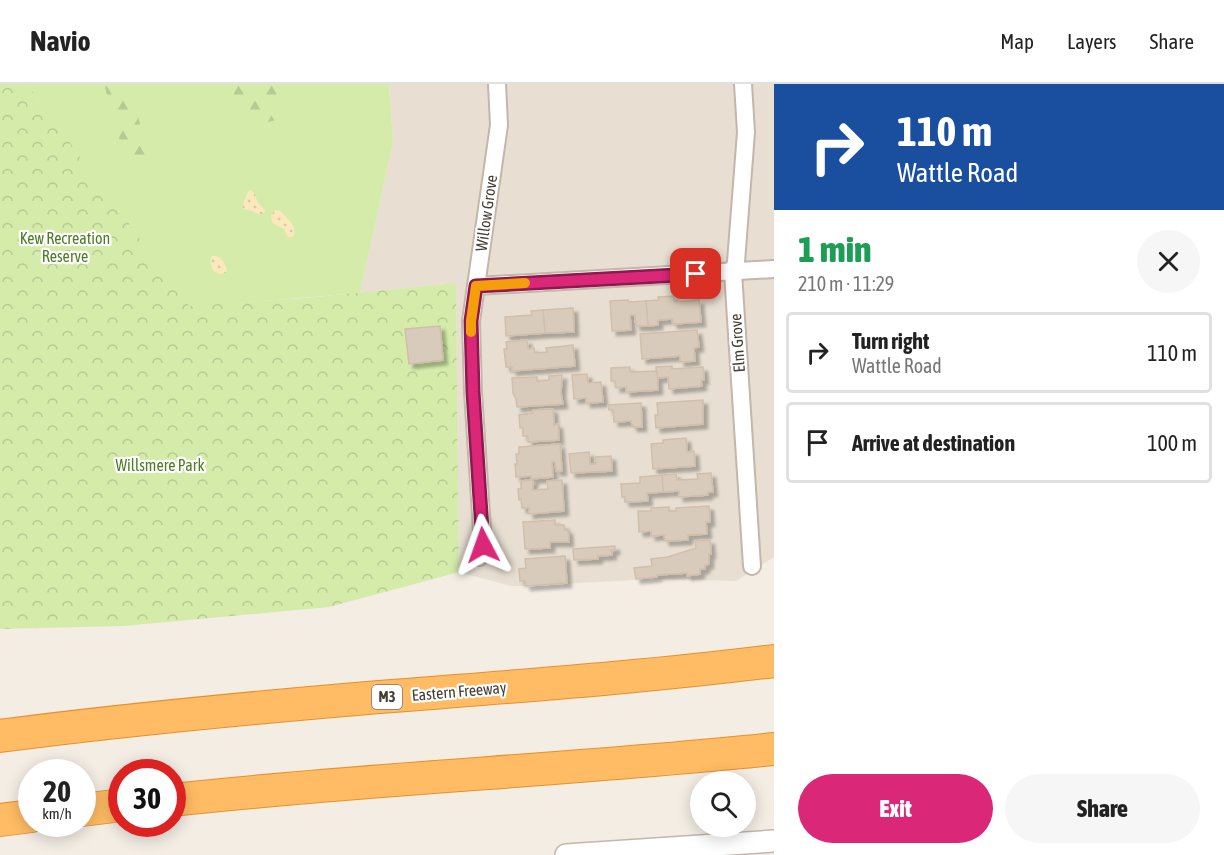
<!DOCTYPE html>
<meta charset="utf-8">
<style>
body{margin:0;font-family:"Asap Condensed",sans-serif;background:#f6f6f6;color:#222;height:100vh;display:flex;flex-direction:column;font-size:22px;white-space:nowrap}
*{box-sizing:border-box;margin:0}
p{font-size:20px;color:#767676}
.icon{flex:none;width:33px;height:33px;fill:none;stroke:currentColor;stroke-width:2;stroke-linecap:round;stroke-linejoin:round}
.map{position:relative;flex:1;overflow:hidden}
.side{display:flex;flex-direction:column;background:#fff;width:450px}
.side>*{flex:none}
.guide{background:#1a4fa0;color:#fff;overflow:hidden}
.controls{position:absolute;left:690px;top:687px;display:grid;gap:12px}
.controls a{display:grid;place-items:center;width:66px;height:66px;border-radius:50%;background:#fff;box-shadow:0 3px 15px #0003;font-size:30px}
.speed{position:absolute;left:18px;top:675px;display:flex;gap:12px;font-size:30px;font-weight:700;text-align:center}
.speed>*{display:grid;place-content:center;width:78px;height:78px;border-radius:50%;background:#fff;box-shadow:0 3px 15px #0003;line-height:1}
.speed small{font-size:15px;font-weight:400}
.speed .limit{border:9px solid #d22;background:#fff;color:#111}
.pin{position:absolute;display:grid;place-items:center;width:51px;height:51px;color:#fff;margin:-26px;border-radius:12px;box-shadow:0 3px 9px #0006}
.me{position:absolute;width:66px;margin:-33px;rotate:356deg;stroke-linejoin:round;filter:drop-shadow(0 0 4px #0008)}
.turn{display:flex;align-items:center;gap:21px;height:126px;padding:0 24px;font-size:27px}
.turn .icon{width:78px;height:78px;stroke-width:2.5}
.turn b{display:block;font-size:42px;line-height:51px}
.round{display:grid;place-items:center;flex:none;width:63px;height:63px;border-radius:32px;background:#f6f6f6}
.overview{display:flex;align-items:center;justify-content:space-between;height:102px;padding:0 24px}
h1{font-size:36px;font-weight:800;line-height:45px;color:#1e9e55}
.cta{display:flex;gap:12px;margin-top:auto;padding:12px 24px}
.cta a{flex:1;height:69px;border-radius:36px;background:#db2777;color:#fff;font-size:24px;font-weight:800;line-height:69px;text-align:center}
.cta a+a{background:#f6f6f6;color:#222}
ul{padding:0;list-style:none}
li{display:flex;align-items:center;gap:18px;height:81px;margin:0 12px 9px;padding:0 12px;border:3px solid #e0e0e0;border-radius:6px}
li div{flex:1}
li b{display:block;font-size:22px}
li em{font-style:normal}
header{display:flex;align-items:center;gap:36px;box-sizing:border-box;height:84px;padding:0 30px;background:#fff;border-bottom:2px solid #e0e0e0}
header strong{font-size:28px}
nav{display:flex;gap:33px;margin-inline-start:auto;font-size:21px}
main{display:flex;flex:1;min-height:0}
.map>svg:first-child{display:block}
.residential{fill:#e8dfd2}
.green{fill:#d4ebaa}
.forest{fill:url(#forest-firs)}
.sand{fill:url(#sand-dots)}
.park{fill:url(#park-crowns)}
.building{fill:#d9cbbc;stroke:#d1bfac;stroke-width:1.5;filter:url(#shadow)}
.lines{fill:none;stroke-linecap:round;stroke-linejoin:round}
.minor-casing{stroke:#c2b7aa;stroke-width:20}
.tertiary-casing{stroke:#c2b7aa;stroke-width:24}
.motorway-casing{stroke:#e78f2b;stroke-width:34}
.minor{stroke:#fff;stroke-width:16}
.tertiary{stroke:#fff;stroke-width:21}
.motorway{stroke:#ffbc64;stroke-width:32}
.route-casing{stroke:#8e194d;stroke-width:15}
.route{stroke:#db2777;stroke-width:10}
.slow{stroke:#f59e0b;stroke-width:10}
.labels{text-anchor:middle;stroke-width:4.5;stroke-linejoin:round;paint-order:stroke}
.shield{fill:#fff;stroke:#7e7771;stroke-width:1.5}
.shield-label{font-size:15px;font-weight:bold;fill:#463d34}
.street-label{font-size:16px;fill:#463d34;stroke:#fff}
.park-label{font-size:16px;fill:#4e7b24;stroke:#fff}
</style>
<header>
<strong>Navio</strong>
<nav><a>Map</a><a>Layers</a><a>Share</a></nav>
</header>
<main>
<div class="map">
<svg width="774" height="771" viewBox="0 0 774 771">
<defs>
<pattern id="forest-firs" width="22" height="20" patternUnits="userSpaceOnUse" patternTransform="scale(1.5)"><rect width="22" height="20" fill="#d4ebaa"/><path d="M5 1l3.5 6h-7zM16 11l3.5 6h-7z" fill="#b7ca93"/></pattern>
<pattern id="sand-dots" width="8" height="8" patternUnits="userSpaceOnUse" patternTransform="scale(1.5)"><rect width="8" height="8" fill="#fbe8bd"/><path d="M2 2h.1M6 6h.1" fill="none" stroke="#d8c8a3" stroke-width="1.8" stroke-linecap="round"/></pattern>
<pattern id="park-crowns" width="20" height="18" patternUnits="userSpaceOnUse" patternTransform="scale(1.5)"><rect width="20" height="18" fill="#d4ebaa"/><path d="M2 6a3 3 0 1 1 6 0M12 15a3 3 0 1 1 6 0" fill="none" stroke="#b7ca93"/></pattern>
<filter id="shadow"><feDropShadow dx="4.5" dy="4.5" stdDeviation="1.5" flood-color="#0004"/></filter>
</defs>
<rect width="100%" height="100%" fill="#f3ede4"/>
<polygon class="residential" points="389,0 774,0 774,473 736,497 654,495 526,502 511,502 459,488 456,199 360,209 393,58"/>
<polygon class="green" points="27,0 389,0 393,58 360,209 189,223"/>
<g class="forest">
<path d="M104,0h27l17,77 -2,7 -5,2c-24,-17 -29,-59 -37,-86z"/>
<polygon points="224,0 276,0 280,35 268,38 246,22"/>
</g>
<g class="sand">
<path d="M251,106c6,4 4,8 7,13 3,4 6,4 7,9l-5,3 -8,-4 -9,-2c-1,-4 3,-14 6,-18z"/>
<path d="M275,126l6,1c6,9 16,13 13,25l-3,1h-3l-4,-8 -12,-6 -1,-7z"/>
<path d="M212,172c10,-1 13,7 15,16l-6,2 -8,-3 -3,-10z"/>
</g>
<polygon class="park" points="0,0 27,0 189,222 306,214 456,199 459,488 329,523 124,542 0,545"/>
<g class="building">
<polygon points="674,212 674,218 699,216 701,238 673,240 672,235 658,236 658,241 648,242 646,217 659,216 658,213"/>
<polygon points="628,216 629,218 646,217 648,242 636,242 635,231 630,231 631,246 612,247 610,217"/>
<polygon points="573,224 574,248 545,249 543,226"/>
<polygon points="543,226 545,249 506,252 505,233 532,231 531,227"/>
<polygon points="440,242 443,276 409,280 405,245"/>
<polygon points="697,246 699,263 694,264 695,277 680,278 680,272 642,275 640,250"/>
<polygon points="527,256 528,265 534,264 535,269 547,268 546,264 573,261 575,282 512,287 512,283 506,283 504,265 507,265 506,258"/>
<polygon points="672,282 672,285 703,283 704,296 701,296 702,302 669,305 668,293 657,294 656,283"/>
<polygon points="630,283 630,288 657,287 658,306 626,308 626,303 616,304 615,297 611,297 611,284"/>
<polygon points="587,290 588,299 601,298 603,318 586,319 586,314 574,315 572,291"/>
<polygon points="562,291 561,309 563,320 517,323 516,315 513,309 512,294 537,293 537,297 549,296 549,292"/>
<polygon points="703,316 703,340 656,344 655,331 658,331 657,319"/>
<polygon points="641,319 642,343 633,343 631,337 614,338 613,326 609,326 608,321"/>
<polygon points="553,325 554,341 558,340 559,356 528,358 528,352 523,352 523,344 520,344 519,331 533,329 533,326"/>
<polygon points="686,354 687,368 694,367 695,382 653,385 651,360 663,359 663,356"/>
<polygon points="560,360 562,387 556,387 555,378 552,378 553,393 531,395 531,392 516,393 515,380 517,380 516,370 519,370 519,363"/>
<polygon points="589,368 590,380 596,380 595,373 611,372 612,387 571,389 569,370"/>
<polygon points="711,389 713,408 708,408 708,411 679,413 679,407 663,408 662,391 676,390 677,396 698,395 697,390"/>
<polygon points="662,391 663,408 647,409 648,417 625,418 625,413 622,413 621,400 640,399 640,393"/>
<polygon points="533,396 533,406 548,405 547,397 562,396 564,427 529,430 529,424 522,424 521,415 519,416 518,405 521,405 521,397"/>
<polygon points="709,422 710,438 706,438 707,450 688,451 688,456 665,457 664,451 651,452 651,447 639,448 638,427 651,427 651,424 669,423 669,427 676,427 676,424"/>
<polygon points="555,436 555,441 564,441 565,446 568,446 569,458 550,458 550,464 525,465 523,438"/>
<polygon points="710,456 711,470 709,470 709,480 705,481 705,485 700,485 700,490 687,492 687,489 657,491 657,493 636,495 634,484 652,482 651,475 668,473 696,464 695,457"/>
<polygon points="615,462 615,466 611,467 612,471 598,472 598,475 574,476 573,465"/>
<polygon points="565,472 567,499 526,502 525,497 520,497 519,485 526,484 525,475"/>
</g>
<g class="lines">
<g class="minor-casing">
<g id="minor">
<polyline points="743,0 746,48 736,178 733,188 752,482"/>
<polyline points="476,202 774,185"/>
<polyline points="479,473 483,461 473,308 471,237 499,41 497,0"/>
</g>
</g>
<g class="tertiary-casing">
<polyline id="tertiary" points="566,771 774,757"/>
</g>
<g class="motorway-casing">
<g id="motorway">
<path d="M0,652c114,-15 229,-26 344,-36 143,-12 287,-21 430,-39"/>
<path d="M172,716c201,-22 402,-30 602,-51"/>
<polyline points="82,726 122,721"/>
<polyline points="0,736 32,732"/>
</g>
</g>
<use href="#minor" class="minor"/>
<use href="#tertiary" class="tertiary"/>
<use href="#motorway" class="motorway"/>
</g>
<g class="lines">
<g class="route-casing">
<polyline id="route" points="483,461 473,308 471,237 476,202 696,190"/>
</g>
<use href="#route" class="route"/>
<polyline class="slow" points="471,248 471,237 476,202 525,199"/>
</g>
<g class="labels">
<rect class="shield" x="372" y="601" width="30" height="24" rx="4.5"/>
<g class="shield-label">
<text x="387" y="618">M3</text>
</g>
<g class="street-label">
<text transform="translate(486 129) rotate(-82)" y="6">Willow Grove</text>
<text transform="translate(737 259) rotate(-94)" y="6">Elm Grove</text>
<text transform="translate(459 607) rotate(-5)" y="6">Eastern Freeway</text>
</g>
<g class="park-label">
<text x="65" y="160">Kew Recreation<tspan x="65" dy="18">Reserve</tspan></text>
<text x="160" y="387">Willsmere Park</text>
</g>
</g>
</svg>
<div class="controls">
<a><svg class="icon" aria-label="search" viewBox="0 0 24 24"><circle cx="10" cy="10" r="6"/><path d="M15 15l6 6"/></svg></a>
</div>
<div class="speed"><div>20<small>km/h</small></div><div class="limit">30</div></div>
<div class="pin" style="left:696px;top:190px;background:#d93025"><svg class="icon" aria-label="arrive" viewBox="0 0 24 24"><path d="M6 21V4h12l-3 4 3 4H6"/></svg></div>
<svg class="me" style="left:483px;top:461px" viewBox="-20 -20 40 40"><path d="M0-17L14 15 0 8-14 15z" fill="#db2777" stroke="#fff" stroke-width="4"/></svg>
</div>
<section class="side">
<div class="guide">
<div class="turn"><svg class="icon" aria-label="right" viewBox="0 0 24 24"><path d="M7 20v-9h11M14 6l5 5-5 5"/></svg><div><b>110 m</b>Wattle Road</div></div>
</div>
<div class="overview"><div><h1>1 min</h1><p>210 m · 11:29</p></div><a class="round"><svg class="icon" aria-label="close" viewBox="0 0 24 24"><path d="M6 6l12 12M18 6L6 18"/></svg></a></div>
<ul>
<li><svg class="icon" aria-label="right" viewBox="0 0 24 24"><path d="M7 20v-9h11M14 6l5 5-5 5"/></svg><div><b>Turn right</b><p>Wattle Road</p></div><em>110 m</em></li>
<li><svg class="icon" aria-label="arrive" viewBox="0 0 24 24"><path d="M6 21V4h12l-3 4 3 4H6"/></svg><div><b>Arrive at destination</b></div><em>100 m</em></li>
</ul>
<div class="cta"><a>Exit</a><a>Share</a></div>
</section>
</main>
